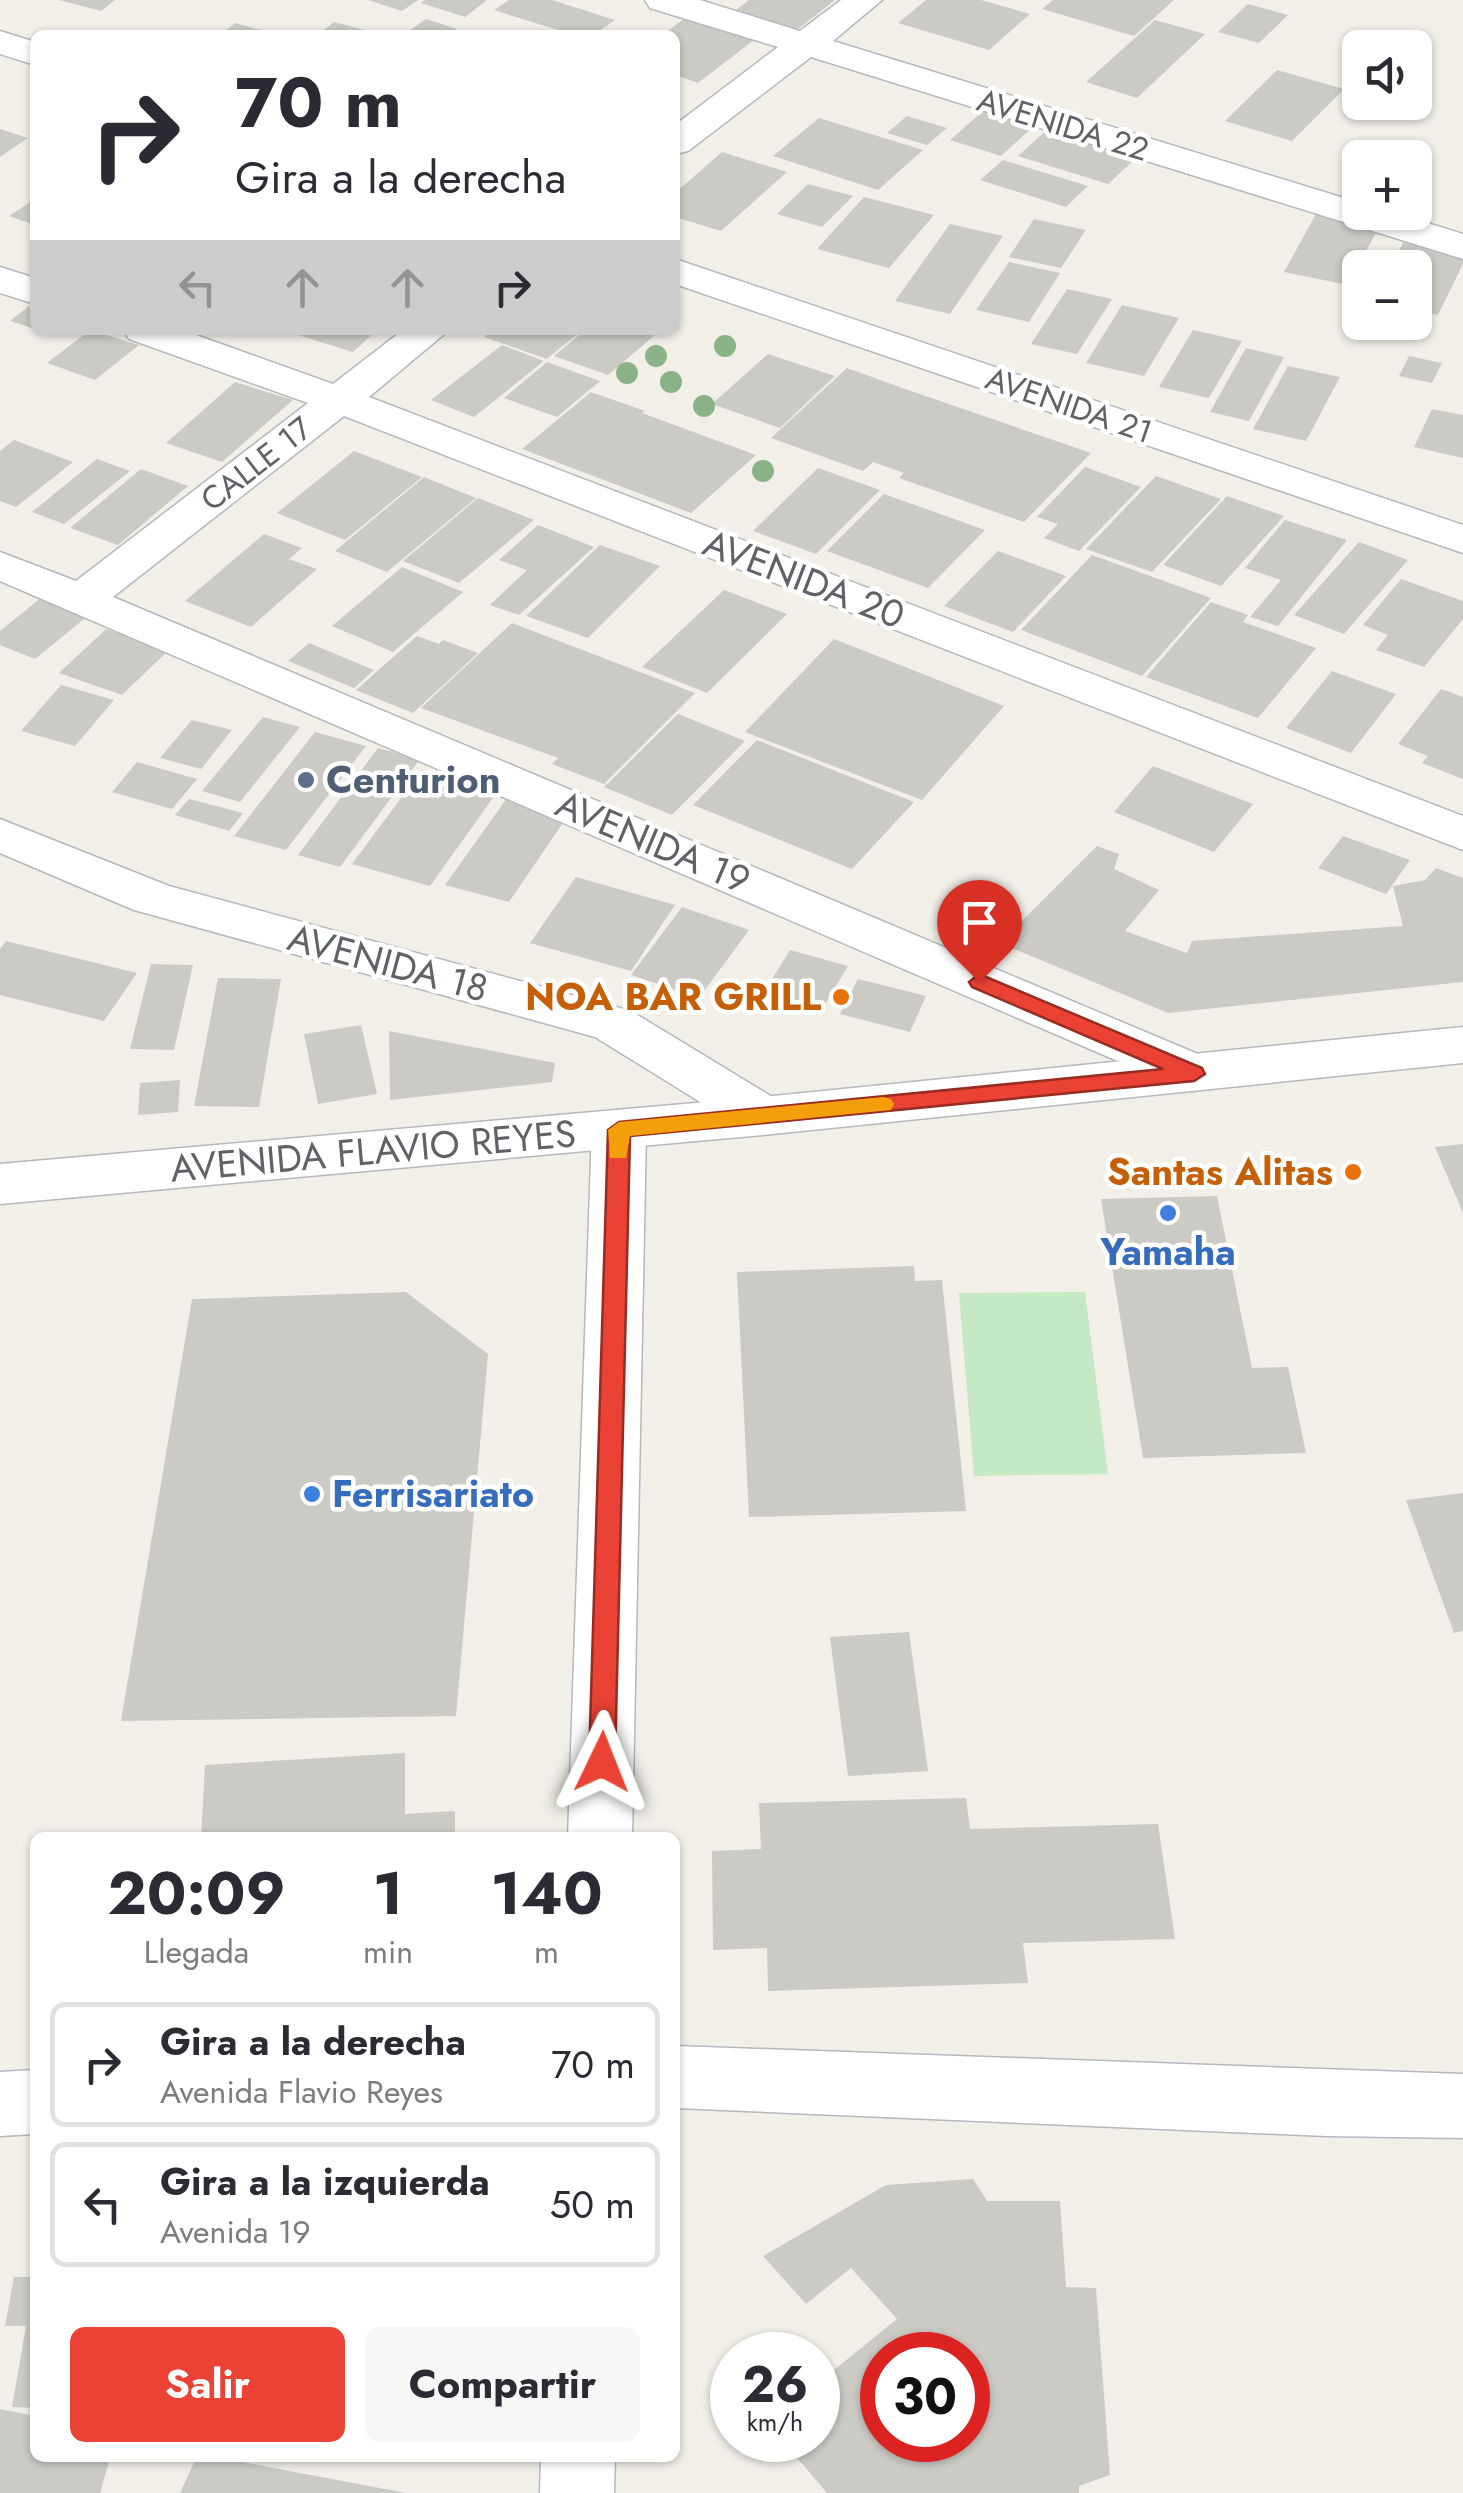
<!DOCTYPE html>
<html lang="es">
<meta charset="utf-8">
<style>
body{margin:0;font-family:Jost,sans-serif;background:#f7f7f7;color:#2b2b33;height:100vh;display:flex;flex-direction:column;font-size:38px;white-space:nowrap}
*{box-sizing:border-box;margin:0}
p{font-size:32px;color:#7c7c81}
.icon{flex:none;width:55px;height:55px;fill:none;stroke:currentColor;stroke-width:2;stroke-linecap:round;stroke-linejoin:round}
.map{position:relative;flex:1;overflow:hidden}
.drawer{position:absolute;left:30px;top:1832px;width:650px;height:630px;display:flex;flex-direction:column;background:#fff;border-radius:15px;box-shadow:0 2px 8px #0004}
.drawer>*{flex:none}
.top-card{position:absolute;left:30px;top:30px;width:650px;height:305px;border-radius:15px;box-shadow:0 2px 8px #0004;background:#fff;color:#2b2b33;overflow:hidden}
.tools{position:absolute;left:1342px;top:30px;display:grid;gap:20px}
.tools a{display:grid;place-items:center;width:90px;height:90px;border-radius:15px;background:#fff;box-shadow:0 2px 8px #0004;font-size:50px}
.speed{position:absolute;left:710px;top:2332px;display:flex;gap:20px;font-size:50px;font-weight:700;text-align:center}
.speed>*{display:grid;place-content:center;width:130px;height:130px;border-radius:50%;background:#fff;box-shadow:0 2px 8px #0004;line-height:1}
.speed small{font-size:25px;font-weight:400}
.speed .limit{border:15px solid #d22;background:#fff;color:#111}
.pin{position:absolute;display:grid;place-items:center;width:85px;height:85px;color:#fff;margin:-102px -42px;border-radius:50% 50% 50% 0;rotate:-45deg;box-shadow:0 0 10px #0007}
.pin .icon{rotate:45deg}
.me{position:absolute;width:110px;margin:-55px;rotate:2deg;stroke-linejoin:round;filter:drop-shadow(0 0 8px #0008)}
.turn{display:flex;align-items:center;gap:35px;height:210px;padding:0 40px;font-size:45px}
.turn .icon{width:130px;height:130px;stroke-width:2.5}
.turn b{display:block;font-size:70px;line-height:85px}
.lanes{display:flex;align-items:center;height:95px;padding:0 40px;background:#0003;justify-content:center;gap:50px;direction:ltr}
.lanes .off{opacity:.35}
.eta{display:flex;justify-content:space-evenly;align-items:center;height:170px;text-align:center}
.eta b{font-size:60px;font-weight:700;line-height:70px}
.button{display:flex;gap:20px;margin-top:auto;padding:20px 40px}
.button a{flex:1;height:115px;border-radius:15px;background:#ea4335;color:#fff;font-size:40px;font-weight:700;line-height:115px;text-align:center}
.button a+a{background:#f7f7f7;color:#2b2b33}
ul{padding:0;list-style:none}
li{display:flex;align-items:center;gap:30px;height:125px;margin:0 20px 15px;padding:0 20px;border:5px solid #e1e1e2;border-radius:15px}
li div{flex:1}
li b{display:block;font-size:38px}
li em{font-style:normal}
.map>svg:first-child{display:block}
.green{fill:#c5e8c5}
.building{fill:#cccac5;fill-rule:evenodd}
.lines{fill:none;stroke-linecap:round;stroke-linejoin:round}
.minor-casing{stroke:#b5b8bc;stroke-width:3}
.tertiary-casing{stroke:#b5b8bc;stroke-width:3}
.minor{fill:#fff;fill-rule:evenodd}
.tertiary{fill:#fff;fill-rule:evenodd}
.tree{fill:#89b387}
.route{fill:#ea4335;stroke:#982c22;stroke-width:2.5}
.slow{fill:#f59e0b}
.service-dot{fill:#5c6f8a;stroke:#fff;stroke-width:4}
.food-dot{fill:#e8710a;stroke:#fff;stroke-width:4}
.shop-dot{fill:#3f7fe0;stroke:#fff;stroke-width:4}
.labels{text-anchor:middle;stroke-width:9;stroke-linejoin:round;paint-order:stroke}
.far-street-label{font-size:32px;fill:#5f6368;stroke:#fff}
.street-label{font-size:38px;fill:#5f6368;stroke:#fff}
.service-label{font-size:38px;font-weight:bold;fill:#4e5e75;stroke:#fff;text-anchor:start}
.food-label{font-size:38px;font-weight:bold;fill:#c56008;stroke:#fff;text-anchor:end}
.shop-label{font-size:38px;font-weight:bold;fill:#366cbe;stroke:#fff}
</style>
<div class="map">
<svg width="1463" height="2493" viewBox="0 0 1463 2493">
<rect width="100%" height="100%" fill="#f1efe8"/>
<polygon class="green" points="1085,1292 1108,1474 974,1476 959,1293"/>
<g class="building">
<polygon points="59,0 115,0 101,11"/>
<polygon points="368,0 418,0 402,11"/>
<polygon points="425,0 487,0 465,17 421,3"/>
<polygon points="509,0 552,0 615,20 593,35 574,35 494,10"/>
<polygon points="749,0 835,0 798,29 736,10"/>
<polygon points="926,0 981,0 1030,14 989,50 898,23"/>
<polygon points="1053,0 1174,0 1134,36 1042,9"/>
<polygon points="1248,4 1288,15 1259,43 1218,32"/>
<polygon points="697,9 767,30 698,83 675,75 675,35 662,35"/>
<polygon points="426,19 457,29 447,35 403,35"/>
<polygon points="1155,20 1205,34 1137,98 1086,82"/>
<polygon points="334,22 368,31 363,35 318,35"/>
<polygon points="235,23 275,34 275,35 221,35"/>
<polygon points="1277,70 1344,89 1292,141 1225,121"/>
<polygon points="997,99 1047,114 1001,156 950,140"/>
<polygon points="907,116 947,128 927,145 887,133"/>
<polygon points="819,118 923,150 878,190 773,156"/>
<polygon points="1059,119 1149,146 1108,184 1018,156"/>
<polygon points="0,129 28,138 0,157"/>
<polygon points="722,152 787,172 721,231 675,217 675,193"/>
<polygon points="1003,160 1088,186 1066,207 980,180"/>
<polygon points="808,184 853,196 822,227 777,214"/>
<polygon points="864,197 934,215 889,268 817,249"/>
<polygon points="35,199 35,225 9,216"/>
<polygon points="1316,214 1379,227 1348,285 1284,272"/>
<polygon points="1034,219 1086,230 1061,268 1009,257"/>
<polygon points="950,224 1003,236 950,314 895,301"/>
<polygon points="1408,233 1463,245 1463,264 1438,315 1415,310 1415,268 1390,268"/>
<polygon points="1009,262 1060,273 1029,322 976,310"/>
<polygon points="1067,289 1112,299 1077,354 1031,344"/>
<polygon points="1122,305 1179,318 1144,376 1086,363"/>
<polygon points="29,306 35,308 35,329 10,321"/>
<polygon points="90,330 139,345 95,380 47,363"/>
<polygon points="303,330 377,330 353,352 298,335"/>
<polygon points="492,330 582,330 547,359 484,337"/>
<polygon points="585,330 661,330 608,375 554,356"/>
<polygon points="1193,330 1242,341 1209,398 1159,387"/>
<polygon points="502,345 544,361 474,417 431,400"/>
<polygon points="1246,348 1284,357 1249,421 1210,412"/>
<polygon points="768,354 835,376 780,428 712,404"/>
<polygon points="1409,356 1442,363 1432,383 1399,376"/>
<polygon points="547,362 600,381 557,417 504,398"/>
<polygon points="1288,366 1340,377 1306,441 1253,429"/>
<polygon points="847,368 908,390 1091,453 1024,522 899,478 904,473 873,462 863,471 771,438"/>
<polygon points="235,382 293,400 222,462 166,443"/>
<polygon points="591,392 645,411 642,413 756,455 691,513 522,449"/>
<polygon points="1432,409 1463,415 1463,458 1414,447"/>
<polygon points="14,440 73,462 16,507 0,501 0,451"/>
<polygon points="354,451 422,477 345,540 277,513"/>
<polygon points="97,459 130,471 64,524 32,512"/>
<polygon points="1085,467 1141,487 1079,551 1044,538 1058,524 1037,517"/>
<polygon points="818,468 880,490 816,554 753,531"/>
<polygon points="141,469 188,486 118,545 70,528"/>
<polygon points="1156,476 1221,499 1152,572 1086,549"/>
<polygon points="424,477 476,498 387,572 335,551"/>
<polygon points="884,494 985,530 928,588 827,551"/>
<polygon points="1227,496 1284,516 1221,586 1163,565"/>
<polygon points="478,498 534,520 459,583 403,561"/>
<polygon points="1285,520 1347,540 1278,626 1250,617 1281,580 1245,568"/>
<polygon points="538,525 594,547 519,615 490,605 527,570 499,560"/>
<polygon points="264,534 302,548 289,559 317,569 251,627 185,601"/>
<polygon points="1359,542 1408,560 1344,634 1294,615"/>
<polygon points="600,545 660,566 588,638 526,616"/>
<polygon points="998,551 1066,576 1013,632 944,606"/>
<polygon points="1092,555 1211,598 1142,676 1021,630"/>
<polygon points="402,567 463,592 393,652 332,626"/>
<polygon points="1401,579 1463,601 1463,619 1424,667 1376,650 1388,635 1363,625"/>
<polygon points="724,590 787,614 707,693 642,667"/>
<polygon points="42,597 89,615 35,659 0,645 0,631"/>
<polygon points="1211,602 1248,615 1243,622 1316,648 1258,718 1146,677"/>
<polygon points="512,623 695,693 604,784 552,764 558,758 421,708"/>
<polygon points="106,629 169,650 122,695 59,673"/>
<polygon points="417,636 439,644 443,640 478,653 413,713 356,690"/>
<polygon points="834,639 1004,706 922,800 745,732"/>
<polygon points="309,643 374,670 354,688 288,661"/>
<polygon points="1332,671 1396,694 1351,753 1286,728"/>
<polygon points="61,685 114,700 75,746 21,731"/>
<polygon points="1441,689 1463,697 1463,779 1422,763 1428,756 1398,744"/>
<polygon points="678,714 745,741 672,815 604,787"/>
<polygon points="263,717 300,727 240,802 202,791"/>
<polygon points="192,720 232,730 201,769 160,758"/>
<polygon points="315,732 366,746 286,850 234,836"/>
<polygon points="757,740 914,802 852,869 693,805"/>
<polygon points="378,748 420,759 340,867 298,855"/>
<polygon points="137,762 197,779 172,809 112,792"/>
<polygon points="1153,766 1253,804 1214,852 1114,812"/>
<polygon points="422,770 498,791 430,886 352,864"/>
<polygon points="507,798 569,814 509,902 445,885"/>
<polygon points="189,799 243,813 229,831 175,815"/>
<polygon points="1343,836 1410,860 1386,894 1318,868"/>
<polygon points="1097,846 1119,854 1114,869 1159,890 1125,931 1187,953 1192,941 1403,926 1393,886 1425,880 1436,868 1463,878 1463,982 1168,1013 1000,943"/>
<polygon points="576,877 675,905 631,971 530,943"/>
<polygon points="682,907 749,930 699,998 631,975"/>
<polygon points="6,941 137,973 104,1021 0,995 0,949"/>
<polygon points="790,950 848,966 822,1009 764,992"/>
<polygon points="151,964 193,965 174,1050 130,1049"/>
<polygon points="218,978 281,979 259,1107 194,1106"/>
<polygon points="858,979 926,996 910,1032 840,1014"/>
<polygon points="361,1025 377,1094 318,1104 304,1034"/>
<polygon points="389,1031 555,1063 552,1082 390,1100"/>
<polygon points="180,1080 178,1112 138,1115 140,1083"/>
<polygon points="1463,1144 1463,1213 1435,1147"/>
<polygon points="1217,1196 1252,1368 1288,1367 1306,1453 1143,1458 1101,1199"/>
<polygon points="914,1266 915,1281 942,1280 966,1511 749,1517 737,1272"/>
<polygon points="406,1292 488,1354 456,1716 121,1721 192,1299"/>
<polygon points="1463,1493 1463,1631 1454,1633 1406,1500"/>
<polygon points="909,1632 928,1771 848,1776 830,1637"/>
<polygon points="405,1753 405,1814 455,1811 455,1838 201,1838 205,1765"/>
<polygon points="966,1798 970,1829 1158,1824 1175,1939 1023,1943 1028,1983 768,1991 767,1948 713,1950 712,1851 761,1849 759,1803"/>
<path d="M973,2179l14,22h73l6,86 30,1 14,187 -31,11v7h-252l-45,-53h36v-57l79,-64 -46,-51 -45,36 -43,-48 123,-71zM882,2355h86v85h-86z"/>
<polygon points="14,2277 35,2277 35,2408 12,2407 26,2326 5,2326"/>
<polygon points="0,2409 35,2416 35,2458 110,2458 100,2493 0,2493"/>
<polygon points="196,2458 221,2458 406,2493 180,2493"/>
</g>
<g class="lines">
<g class="minor-casing">
<g id="minor">
<polygon points="645,0 700,0 800,31 841,0 882,0 833,41 1360,203 1360,212 1392,212 1463,234 1463,259 811,57 688,151 675,154 675,125 778,47 650,8"/>
<polygon points="0,31 35,42 35,65 0,54"/>
<polygon points="675,259 1463,525 1463,553 675,284"/>
<polygon points="0,267 35,278 35,304 0,293"/>
<polygon points="123,330 182,330 333,384 403,330 449,330 369,397 1463,816 1463,850 344,416 113,597 1212,1060 1220,1073 1212,1086 1194,1091 1176,1086 0,581 0,552 76,581 308,403 129,339"/>
<polygon points="0,819 169,886 631,1011 782,1103 789,1116 782,1129 763,1135 744,1129 595,1037 134,910 0,853"/>
<polygon points="619,1110 638,1115 646,1129 632,1838 568,1838 592,1129 600,1115"/>
<polygon points="675,2046 1463,2074 1463,2138 1326,2136 675,2108"/>
<polygon points="35,2070 35,2134 0,2136 0,2072"/>
<polygon points="541,2458 615,2458 614,2493 540,2493"/>
</g>
</g>
<g class="tertiary-casing">
<polygon id="tertiary" points="1463,1027 1463,1063 763,1135 0,1204 0,1164 763,1097"/>
</g>
<use href="#minor" class="minor"/>
<use href="#tertiary" class="tertiary"/>
</g>
<g class="tree">
<circle cx="725" cy="346" r="11"/>
<circle cx="656" cy="356" r="11"/>
<circle cx="627" cy="373" r="11"/>
<circle cx="671" cy="382" r="11"/>
<circle cx="704" cy="406" r="11"/>
<circle cx="763" cy="471" r="11"/>
</g>
<polygon class="route" points="979,974 1202,1068 1205,1074 1194,1081 630,1136 615,1762 611,1770 602,1773 593,1770 589,1762 608,1130 619,1122 1163,1069 972,987 969,982"/>
<polygon class="slow" points="883,1097 891,1099 894,1104 891,1110 630,1136 626,1158 610,1158 608,1130 619,1122"/>
<circle class="service-dot" cx="306" cy="780" r="10"/>
<g class="food-dot">
<circle cx="841" cy="997" r="10"/>
<circle cx="1353" cy="1172" r="10"/>
</g>
<g class="shop-dot">
<circle cx="1168" cy="1213" r="10"/>
<circle cx="312" cy="1494" r="10"/>
</g>
<g class="labels">
<g class="far-street-label">
<text transform="translate(1063 125) rotate(17)" y="11">AVENIDA 22</text>
<text transform="translate(1069 405) rotate(19)" y="11">AVENIDA 21</text>
<text transform="translate(256 464) rotate(-38)" y="11">CALLE 17</text>
</g>
<g class="street-label">
<text transform="translate(804 579) rotate(21)" y="13">AVENIDA 20</text>
<text transform="translate(653 842) rotate(23)" y="13">AVENIDA 19</text>
<text transform="translate(388 963) rotate(15)" y="13">AVENIDA 18</text>
<text transform="translate(373 1151) rotate(-5)" y="13">AVENIDA FLAVIO REYES</text>
</g>
<g class="service-label">
<text x="326" y="793">Centurion</text>
</g>
<g class="food-label">
<text x="821" y="1010">NOA BAR GRILL</text>
<text x="1333" y="1185">Santas Alitas</text>
</g>
<g class="shop-label">
<text x="1168" y="1265">Yamaha</text>
<text x="332" y="1507" text-anchor="start">Ferrisariato</text>
</g>
</g>
</svg>
<div class="tools">
<a><svg class="icon" aria-label="sound" viewBox="0 0 24 24"><path d="M4 9h4l5-4v14l-5-4H4zM17 9q2 3 0 6"/></svg></a>
<a>+</a>
<a>−</a>
</div>
<div class="speed"><div>26<small>km/h</small></div><div class="limit">30</div></div>
<div class="pin" style="left:979px;top:982px;background:#d93025"><svg class="icon" aria-label="arrive" viewBox="0 0 24 24"><path d="M6 21V4h12l-3 4 3 4H6"/></svg></div>
<svg class="me" style="left:602px;top:1762px" viewBox="-20 -20 40 40"><path d="M0-17L14 15 0 8-14 15z" fill="#ea4335" stroke="#fff" stroke-width="4"/></svg>
<div class="top-card">
<div class="turn"><svg class="icon" aria-label="right" viewBox="0 0 24 24"><path d="M7 20v-9h11M14 6l5 5-5 5"/></svg><div><b>70 m</b>Gira a la derecha</div></div>
<div class="lanes"><svg class="icon off" aria-label="left" viewBox="0 0 24 24"><path d="M17 20v-9H6M10 6l-5 5 5 5"/></svg><svg class="icon off" aria-label="ahead" viewBox="0 0 24 24"><path d="M12 20V5M6 11l6-6 6 6"/></svg><svg class="icon off" aria-label="ahead" viewBox="0 0 24 24"><path d="M12 20V5M6 11l6-6 6 6"/></svg><svg class="icon" aria-label="right" viewBox="0 0 24 24"><path d="M7 20v-9h11M14 6l5 5-5 5"/></svg></div>
</div>
<section class="drawer">
<div class="eta">
<div><b>20:09</b><p>Llegada</p></div>
<div><b>1</b><p>min</p></div>
<div><b>140</b><p>m</p></div>
</div>
<ul>
<li><svg class="icon" aria-label="right" viewBox="0 0 24 24"><path d="M7 20v-9h11M14 6l5 5-5 5"/></svg><div><b>Gira a la derecha</b><p>Avenida Flavio Reyes</p></div><em>70 m</em></li>
<li><svg class="icon" aria-label="left" viewBox="0 0 24 24"><path d="M17 20v-9H6M10 6l-5 5 5 5"/></svg><div><b>Gira a la izquierda</b><p>Avenida 19</p></div><em>50 m</em></li>
</ul>
<div class="button"><a>Salir</a><a>Compartir</a></div>
</section>
</div>
